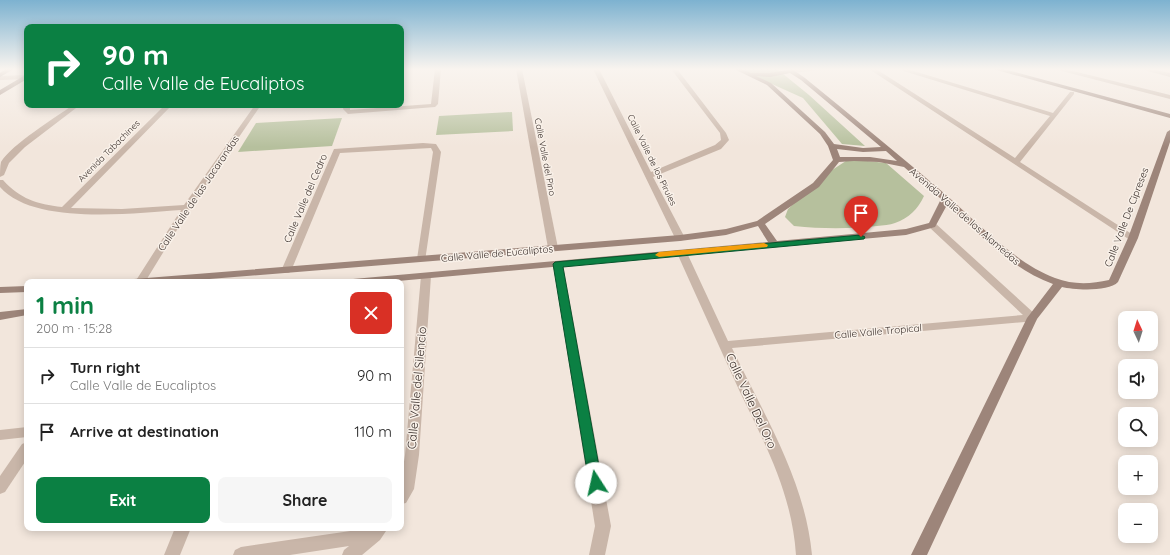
<!DOCTYPE html>
<meta charset="utf-8">
<style>
body{margin:0;font-family:Quicksand,sans-serif;background:#f6f6f6;color:#222;height:100vh;display:flex;flex-direction:column;font-size:15px;white-space:nowrap}
*{box-sizing:border-box;margin:0}
p{font-size:13px;color:#767676}
.icon{flex:none;width:22px;height:22px;fill:none;stroke:currentColor;stroke-width:2;stroke-linecap:round;stroke-linejoin:round}
.map{position:relative;flex:1;overflow:hidden}
.details{position:absolute;left:24px;top:279px;width:380px;height:252px;display:flex;flex-direction:column;background:#fff;border-radius:8px;box-shadow:0 2px 10px #0003}
.details>*{flex:none}
.banner{position:absolute;left:24px;top:24px;width:380px;height:84px;border-radius:8px;box-shadow:0 2px 10px #0003;background:#0b8043;color:#fff;overflow:hidden}
.needle{width:26px;rotate:356deg}
.fabs{position:absolute;left:1118px;top:311px;display:grid;gap:8px}
.fabs a{display:grid;place-items:center;width:40px;height:40px;border-radius:8px;background:#fff;box-shadow:0 2px 10px #0003;font-size:20px}
.pin{position:absolute;display:grid;place-items:center;width:34px;height:34px;color:#fff;margin:-41px -17px;border-radius:50% 50% 50% 0;rotate:-45deg;box-shadow:0 0 4px #0007}
.pin .icon{rotate:45deg}
.me{position:absolute;width:44px;margin:-22px;rotate:350deg;stroke-linejoin:round;filter:drop-shadow(0 0 3px #0008)}
.turn{display:flex;align-items:center;gap:14px;height:84px;padding:0 12px;font-size:18px}
.turn .icon{width:52px;height:52px;stroke-width:2.5}
.turn b{display:block;font-size:28px;line-height:34px}
.round{display:grid;place-items:center;flex:none;width:42px;height:42px;border-radius:8px;background:#f6f6f6}
.overview{display:flex;align-items:center;justify-content:space-between;height:68px;padding:0 12px}
h1{font-size:24px;font-weight:700;line-height:30px;color:#0b8043}
.primary-button{display:flex;gap:8px;margin-top:auto;padding:8px 12px}
.primary-button a{flex:1;height:46px;border-radius:8px;background:#0b8043;color:#fff;font-size:16px;font-weight:700;line-height:46px;text-align:center}
.primary-button a+a{background:#f6f6f6;color:#222}
ul{padding:0;list-style:none}
li{display:flex;align-items:center;gap:12px;height:56px;padding:0 12px;border-top:1px solid #e0e0e0}
li div{flex:1}
li b{display:block;font-size:15px}
li em{font-style:normal}
.map>svg:first-child{display:block}
.green{fill:#b6c09d}
.lines{fill:none;stroke-linecap:round;stroke-linejoin:round}
.street{fill:#c9b6a9;fill-rule:evenodd}
.secondary{fill:#9d857a;fill-rule:evenodd}
.route{fill:#0b8043;stroke:#07532c}
.slow{fill:#f59e0b}
.labels{text-anchor:middle;stroke-width:3;stroke-linejoin:round;paint-order:stroke}
.far-street-label{font-size:9px;fill:#372c28;stroke:#f9f1e9}
.street-label{font-size:10px;fill:#372c28;stroke:#f9f1e9}
.near-street-label{font-size:12px;fill:#372c28;stroke:#f9f1e9}
</style>
<div class="map">
<svg width="1170" height="555" viewBox="0 0 1170 555">
<rect width="100%" height="100%" fill="#f2e6dc"/>
<g class="green">
<polygon points="739,69 777,69 809,95 865,146 842,144 803,98"/>
<polygon points="512,112 513,131 436,135 439,116"/>
<polygon points="342,118 332,146 238,152 256,123"/>
<path d="M849,159l37,4 38,33c-6,13 -15,22 -29,27 -5,2 -12,2 -18,3 -27,3 -55,3 -83,0l-9,-9 3,-8 41,-37z"/>
</g>
<g class="lines">
<g class="street">
<polygon points="435,69 441,69 438,104 435,107 348,114 343,109 344,105 350,105 350,110 431,104"/>
<polygon points="516,69 522,69 558,248 553,251 548,248"/>
<polygon points="593,69 599,69 651,172 715,145 721,140 720,133 671,69 677,69 726,133 729,140 721,149 653,177 685,238 683,240 680,241 675,238"/>
<polygon points="830,69 791,73 788,71 791,69"/>
<polygon points="869,69 876,69 1015,158 1050,116 897,69 907,69 1053,113 1070,92 1074,92 1074,94 1020,162 1138,238 1133,241 1130,240"/>
<polygon points="1054,69 1065,69 1170,95 1170,99"/>
<polygon points="1140,69 1152,69 1170,73 1170,77"/>
<polygon points="26,75 26,79 0,80 0,76"/>
<path d="M73,105h7l-55,42 -16,16 -5,12 -4,2c0,-4 0,-11 1,-15 11,-18 54,-44 72,-57z"/>
<path d="M165,105h7l-101,103 51,1 62,-4 71,-100h6l-70,102 -46,75h-10l46,-72c-47,3 -147,16 -181,-23v-7h3c17,19 34,24 59,27z"/>
<polygon points="423,143 436,144 441,152 425,261 419,261 417,259 433,152 431,148 340,153 291,271 289,273 283,273 281,271 334,149"/>
<path d="M932,222l3,1 101,92 1,3 -1,3 -304,27c32,67 73,132 80,207h-16c-4,-61 -30,-109 -56,-163 -21,-46 -42,-92 -63,-139l5,-3 5,3 41,88 295,-26 -94,-88 -1,-2 1,-2z"/>
<polygon points="558,261 563,264 611,526 605,555 589,555 595,526 553,264"/>
<polygon points="426,273 431,276 419,455 414,489 406,503 401,504 401,481 405,455 421,276"/>
<polygon points="27,427 27,437 0,440 0,430"/>
<polygon points="27,442 27,459 5,492 0,494 0,476 22,444"/>
<polygon points="175,528 191,528 180,555 164,555"/>
<polygon points="371,528 388,528 380,540 362,555 342,555 344,550 349,546 290,555 233,555 235,550 241,547"/>
</g>
<g class="secondary">
<polygon points="6,69 14,69 0,77 0,73"/>
<path d="M734,69h8l9,4h19l22,-4 13,9c47,38 94,77 140,116 32,28 70,69 110,84 18,7 36,6 54,2l19,-42 39,-106 3,-2v12l-32,96 -20,44c-9,10 -44,8 -56,5l-25,32 -110,236h-16l116,-237 26,-34c-42,-15 -73,-50 -106,-79l-12,22 -29,8 -519,47h-39l5,-3 415,-37 -10,-16 -32,9 -46,6 -508,41h-43l5,-3 546,-44 46,-6 31,-8 56,-38 20,-23 -5,-14 -8,-12 -53,-49zM790,73l11,7 80,67 -18,1 -29,-4 -9,-12 -54,-49 -15,-7 14,1zM837,149l26,3 23,-1 11,10 -27,-4h-30zM854,161l25,1 25,5 37,32 -12,24 -23,6 -129,12 -12,-17 54,-37 20,-25z"/>
<polygon points="993,69 1004,69 1170,114 1170,118"/>
<polygon points="27,74 27,79 0,95 0,90"/>
<polygon points="27,286 27,292 0,293 0,287"/>
<polygon points="27,309 27,315 0,320 0,312"/>
</g>
</g>
<linearGradient id="sky" x2="0" y2="1"><stop stop-color="#7db2d0"/><stop offset="0.47" stop-color="#f9f4ef"/><stop offset="1" stop-color="#f9f4ef" stop-opacity="0"/></linearGradient>
<rect width="1170" height="147" fill="url(#sky)"/>
<polygon class="route" points="861,235 865,237 864,239 563,267 602,483 600,487 596,488 591,487 589,483 553,264 555,262"/>
<polygon class="slow" points="764,243 768,245 767,247 659,257 655,255 659,252"/>
<g class="labels">
<g class="far-street-label">
<text transform="translate(109 151) rotate(-45)" y="3">Avenida Tabachines</text>
<text transform="translate(545 157) rotate(79)" y="3">Calle Valle del Pino</text>
<text transform="translate(652 160) rotate(64)" y="3">Calle Valle de los Pirules</text>
</g>
<g class="street-label">
<text transform="translate(198 193) rotate(-56)" y="4">Calle Valle de las Jacarandas</text>
<text transform="translate(305 198) rotate(-67)" y="4">Calle Valle del Cedro</text>
<text transform="translate(965 216) rotate(41)" y="4">Avenida Valle de las Alamedas</text>
<text transform="translate(1126 217) rotate(-69)" y="4">Calle Valle De Cipreses</text>
<text transform="translate(497 253) rotate(-5)" y="4">Calle Valle de Eucaliptos</text>
<text transform="translate(878 331) rotate(-5)" y="4">Calle Valle Tropical</text>
</g>
<g class="near-street-label">
<text transform="translate(417 388) rotate(-85)" y="4">Calle Valle del Silencio</text>
<text transform="translate(751 401) rotate(65)" y="4">Calle Valle Del Oro</text>
</g>
</g>
</svg>
<div class="fabs">
<a><svg class="needle" viewBox="-14 -14 28 28"><path d="M0-13l5 13h-10z" fill="#e53935"/><path d="M0 13l5-13h-10z" fill="#767676"/></svg></a>
<a><svg class="icon" aria-label="sound" viewBox="0 0 24 24"><path d="M4 9h4l5-4v14l-5-4H4zM17 9q2 3 0 6"/></svg></a>
<a><svg class="icon" aria-label="search" viewBox="0 0 24 24"><circle cx="10" cy="10" r="6"/><path d="M15 15l6 6"/></svg></a>
<a>+</a>
<a>−</a>
</div>
<div class="pin" style="left:861px;top:237px;background:#d93025"><svg class="icon" aria-label="arrive" viewBox="0 0 24 24"><path d="M6 21V4h12l-3 4 3 4H6"/></svg></div>
<svg class="me" style="left:596px;top:483px" viewBox="-20 -20 40 40"><circle r="19" fill="#fff"/><path d="M0-13L10 11 0 6-10 11z" fill="#0b8043"/></svg>
<div class="banner">
<div class="turn"><svg class="icon" aria-label="right" viewBox="0 0 24 24"><path d="M7 20v-9h11M14 6l5 5-5 5"/></svg><div><b>90 m</b>Calle Valle de Eucaliptos</div></div>
</div>
<section class="details">
<div class="overview"><div><h1>1 min</h1><p>200 m · 15:28</p></div><a class="round" style="background:#d93025;color:#fff"><svg class="icon" aria-label="close" viewBox="0 0 24 24"><path d="M6 6l12 12M18 6L6 18"/></svg></a></div>
<ul>
<li><svg class="icon" aria-label="right" viewBox="0 0 24 24"><path d="M7 20v-9h11M14 6l5 5-5 5"/></svg><div><b>Turn right</b><p>Calle Valle de Eucaliptos</p></div><em>90 m</em></li>
<li><svg class="icon" aria-label="arrive" viewBox="0 0 24 24"><path d="M6 21V4h12l-3 4 3 4H6"/></svg><div><b>Arrive at destination</b></div><em>110 m</em></li>
</ul>
<div class="primary-button"><a>Exit</a><a>Share</a></div>
</section>
</div>
